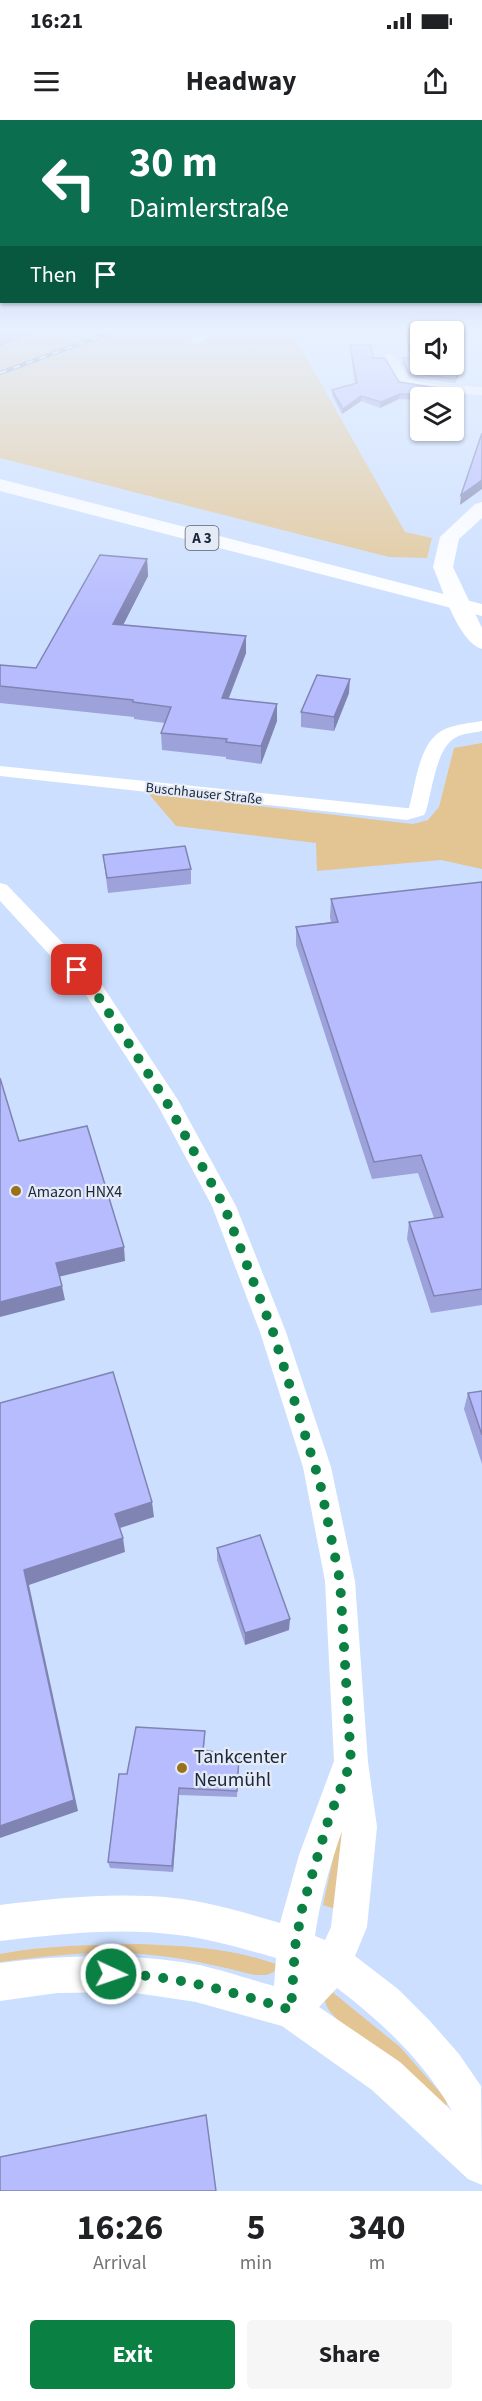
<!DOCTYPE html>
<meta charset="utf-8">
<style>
body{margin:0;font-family:"Source Sans 3",sans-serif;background:#f6f6f6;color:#202124;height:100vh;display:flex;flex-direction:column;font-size:22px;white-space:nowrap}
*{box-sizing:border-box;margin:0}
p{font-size:20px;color:#757577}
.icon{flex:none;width:33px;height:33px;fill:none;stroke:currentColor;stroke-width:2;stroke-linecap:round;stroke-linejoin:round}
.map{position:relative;height:2071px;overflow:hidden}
.sheet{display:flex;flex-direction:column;background:#fff;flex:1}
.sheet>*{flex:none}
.banner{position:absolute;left:0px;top:0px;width:483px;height:183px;box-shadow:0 2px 4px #0004;background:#0b6e4f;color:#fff;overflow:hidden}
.fabs{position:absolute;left:410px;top:201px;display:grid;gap:12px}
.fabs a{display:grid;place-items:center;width:54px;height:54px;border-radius:6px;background:#fff;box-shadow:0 2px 4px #0004;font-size:30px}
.pin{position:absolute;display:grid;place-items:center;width:51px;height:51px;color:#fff;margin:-26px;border-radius:12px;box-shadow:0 3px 9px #0006}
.me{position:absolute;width:66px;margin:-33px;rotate:93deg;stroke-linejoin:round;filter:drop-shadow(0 0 4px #0008)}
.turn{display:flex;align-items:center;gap:21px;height:126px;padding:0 30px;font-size:27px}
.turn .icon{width:78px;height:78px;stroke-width:2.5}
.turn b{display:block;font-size:42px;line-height:51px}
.then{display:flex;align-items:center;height:57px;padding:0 30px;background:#0003;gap:12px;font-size:22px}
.eta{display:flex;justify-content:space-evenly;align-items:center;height:102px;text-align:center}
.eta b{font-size:36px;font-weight:700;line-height:42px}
.action{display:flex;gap:12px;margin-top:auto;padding:12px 30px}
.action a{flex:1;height:69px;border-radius:6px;background:#0b8043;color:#fff;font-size:24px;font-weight:700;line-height:69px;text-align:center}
.action a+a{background:#f6f6f6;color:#202124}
.status{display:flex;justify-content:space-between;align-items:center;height:42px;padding:0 30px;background:#fff;direction:ltr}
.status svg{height:16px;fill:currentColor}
header{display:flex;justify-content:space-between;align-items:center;height:78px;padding:0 30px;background:#fff;font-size:27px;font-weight:700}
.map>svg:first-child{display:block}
.green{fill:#e2c593}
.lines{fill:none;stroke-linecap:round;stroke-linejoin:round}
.river{fill:#a275ab;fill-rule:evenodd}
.street{fill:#fff;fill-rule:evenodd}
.secondary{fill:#fff;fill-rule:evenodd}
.highway{fill:#fff;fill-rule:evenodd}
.rail-casing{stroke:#6c7b94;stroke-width:4}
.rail{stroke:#e5ebf6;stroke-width:2;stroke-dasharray:7;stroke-linecap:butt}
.wall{fill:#9da2da}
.shaded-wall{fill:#8084b2}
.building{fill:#b7bcfe;stroke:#8084b2;stroke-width:1.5}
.route{stroke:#0b8043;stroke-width:10;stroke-dasharray:0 18}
.poi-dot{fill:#99711d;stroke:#e5ebf6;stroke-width:2}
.labels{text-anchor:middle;stroke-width:4.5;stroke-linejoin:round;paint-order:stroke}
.far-street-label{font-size:14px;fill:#1b273a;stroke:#e5ebf6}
.shield{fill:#e5ebf6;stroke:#586272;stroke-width:1.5}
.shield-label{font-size:15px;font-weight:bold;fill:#1b273a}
.poi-label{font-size:16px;fill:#1b273a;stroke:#e5ebf6;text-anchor:start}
.near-poi-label{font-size:20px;fill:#1b273a;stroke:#e5ebf6;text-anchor:start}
</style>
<div class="status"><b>16:21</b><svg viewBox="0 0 49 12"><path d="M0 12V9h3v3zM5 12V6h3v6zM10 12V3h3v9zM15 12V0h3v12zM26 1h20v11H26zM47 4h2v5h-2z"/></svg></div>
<header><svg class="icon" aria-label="menu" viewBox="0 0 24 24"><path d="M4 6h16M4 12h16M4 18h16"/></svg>Headway<svg class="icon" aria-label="share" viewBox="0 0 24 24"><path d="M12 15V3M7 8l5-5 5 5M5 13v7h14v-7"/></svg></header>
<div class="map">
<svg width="482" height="2071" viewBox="0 0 482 2071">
<rect width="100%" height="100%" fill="#ccdfff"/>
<g class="green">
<polygon points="0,209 290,209 405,412 432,418 427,438 389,437 0,338"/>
<polygon points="482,623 482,749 441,740 317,751 316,723 176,706 148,673 413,704 428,700 439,687 454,628"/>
<polygon points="344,1687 338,1790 323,1785"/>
<path d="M140,1824c47,2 91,4 136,20l-2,8 -8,3h-11c-37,-9 -74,-18 -113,-21 -47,-4 -95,2 -142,8v-8c46,-9 93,-9 140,-10z"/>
<polygon points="326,1867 400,1927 445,1978 447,1983 445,1987 341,1904 328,1889 323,1877"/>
</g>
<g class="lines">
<polygon class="river" points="9,209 35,209 33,213 0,226 0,213"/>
<g class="street">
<path d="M202,209h11c-4,9 -11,17 -22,14v-4l9,-5z"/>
<polygon points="390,233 398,239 407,259 433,264 482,267 482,275 433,272 399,265 384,236"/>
<path d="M482,601v10c-9,2 -19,2 -27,7 -19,10 -23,54 -29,73l-2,4 -17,5 -407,-44v-10l406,42h3c7,-25 10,-68 36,-79 12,-5 25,-6 37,-8z"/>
<path d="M0,763l7,2 93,97 78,118 58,106 50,126 45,135 24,114 13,181 9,65 -10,100 -12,29 43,33 32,32 29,33 22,32 1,99 -14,-6 -96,-89 -90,-64 -86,-24 -67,-10 -72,1 -57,8v-38c67,-8 127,-10 194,1 26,5 54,15 80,22l2,-28c-32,-9 -65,-19 -98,-23 -59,-8 -119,-1 -178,6v-36c58,-7 116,-13 174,-7 36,4 72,15 106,25l19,-68 35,-94 -9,-180 -22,-114 -43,-135 -48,-126 -55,-102 -73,-112 -84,-91zM342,1711l-11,96 -6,13 -10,-4c5,-36 15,-71 27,-105zM337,1868c44,33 88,75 115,123l-52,-49 -81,-55z"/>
</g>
<path class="secondary" d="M482,382v16l-23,21 -6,28 29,61v21c-23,-6 -40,-61 -49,-82l7,-30 35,-33z"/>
<polygon class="highway" points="0,359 482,484 482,496 0,371"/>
<g class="rail-casing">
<polyline id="rail" points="0,253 120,209"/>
</g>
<use href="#rail" class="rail"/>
</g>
<g class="wall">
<polygon points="404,209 424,209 433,246 461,247 460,252 455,263 409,257 402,243 403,238 410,238"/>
<polygon points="350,225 373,238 399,262 450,275 449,278 420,278 420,280 399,279 380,288 361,281 342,294 332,275 332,270 355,264 350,230"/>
<polygon points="147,439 148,456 123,505 246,516 246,533 229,578 277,601 261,644 226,639 226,637 162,630 161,613 165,603 134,599 134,597 0,583 0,545 36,548"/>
<polygon points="349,573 334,611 301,607 301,592"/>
<polygon points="103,735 191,749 191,764 108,773"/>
<polygon points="482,762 482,1185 431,1193 407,1119 409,1102 434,1098 418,1053 372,1059 296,825 296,807 331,802 330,797 331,779"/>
<polygon points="482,1271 482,1344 464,1289 468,1273"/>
<polygon points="217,1428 289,1510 245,1525 217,1440"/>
<polygon points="205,1611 204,1630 239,1636 237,1677 179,1675 173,1752 110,1748 108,1742 127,1654"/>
</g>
<g class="shaded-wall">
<polygon points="461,247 460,252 455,263 456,259"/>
<polygon points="400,274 399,279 380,288 381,282"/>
<polygon points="361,276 361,281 342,294 343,289"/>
<polygon points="482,360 482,369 460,385 461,375"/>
<polygon points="147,439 148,456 115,521 113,504"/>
<polygon points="246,516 246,533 222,595 222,578"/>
<polygon points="350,559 349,573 334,611 334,597"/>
<polygon points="277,584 277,601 261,644 261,626"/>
<polygon points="124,1127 125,1141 58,1157 56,1143"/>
<polygon points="62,1166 65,1180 0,1197 0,1182"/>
<polygon points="152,1382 154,1397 117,1409 115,1394"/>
<polygon points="123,1418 125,1432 29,1465 78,1691 0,1718 0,1706 24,1450"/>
<polygon points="290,1499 289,1510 245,1525 245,1513"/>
<polygon points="179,1668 179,1675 173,1752 172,1746"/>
</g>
<g class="building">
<polygon points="405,209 424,209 424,212 420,212 420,244 433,244 433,246 461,247 456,259 409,253 403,238 411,238"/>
<polygon points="350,225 371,225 373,238 385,238 399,262 451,270 448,276 400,274 381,282 361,276 343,289 332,270 357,263"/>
<polygon points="482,313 482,360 461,375"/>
<polygon points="100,435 147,439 113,504 246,516 222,578 277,584 261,626 226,622 227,619 161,613 171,587 133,582 133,580 0,566 0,545 36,548"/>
<polygon points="317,555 350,559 334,597 301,592"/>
<polygon points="185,726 191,749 107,758 103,735"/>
<polygon points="482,762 482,1169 434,1176 409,1102 443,1097 421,1035 374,1042 296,807 338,802 331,779"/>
<polygon points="0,958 19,1021 87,1006 124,1127 56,1143 62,1166 0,1182"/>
<polygon points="113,1252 152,1382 115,1394 123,1418 24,1450 74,1680 0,1706 0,1283"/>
<polygon points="482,1271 482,1315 468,1273"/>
<polygon points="260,1415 290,1499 245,1513 217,1428"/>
<polygon points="136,1607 205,1611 203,1630 239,1636 237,1671 179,1668 172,1746 108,1742 119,1654 127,1654"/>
<polygon points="206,1995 216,2071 0,2071 0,2037"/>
</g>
<linearGradient id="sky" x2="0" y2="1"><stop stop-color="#8c9bd0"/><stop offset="0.42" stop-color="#e8f1ff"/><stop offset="1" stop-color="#e8f1ff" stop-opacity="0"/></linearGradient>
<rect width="482" height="499" fill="url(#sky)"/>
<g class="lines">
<path class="route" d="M77,850l15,17 74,114 58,105 49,126 47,151 20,98 11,181 -23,59 -26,88 -7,38 -4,63c-59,-18 -118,-36 -180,-36"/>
</g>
<g class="poi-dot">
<circle cx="16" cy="1071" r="6"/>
<circle cx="182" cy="1648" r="6"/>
</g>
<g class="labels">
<g class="far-street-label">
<text transform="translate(204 673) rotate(6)" y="5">Buschhauser Straße</text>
</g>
<rect class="shield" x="185.5" y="406" width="33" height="24" rx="4.5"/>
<g class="shield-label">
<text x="202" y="423">A 3</text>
</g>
<g class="poi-label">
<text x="28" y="1077">Amazon HNX4</text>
</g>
<g class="near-poi-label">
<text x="194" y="1643">Tankcenter<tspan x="194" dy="23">Neumühl</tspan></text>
</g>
</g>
</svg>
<div class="fabs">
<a><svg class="icon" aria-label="sound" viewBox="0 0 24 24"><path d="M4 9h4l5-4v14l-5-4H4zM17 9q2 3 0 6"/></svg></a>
<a><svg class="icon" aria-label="layers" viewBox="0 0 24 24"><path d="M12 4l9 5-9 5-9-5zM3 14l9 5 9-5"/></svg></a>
</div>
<div class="pin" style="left:77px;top:850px;background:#d93025"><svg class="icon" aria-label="arrive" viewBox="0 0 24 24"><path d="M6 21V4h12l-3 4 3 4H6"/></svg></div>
<svg class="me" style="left:111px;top:1854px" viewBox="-20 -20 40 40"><circle r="17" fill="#0b8043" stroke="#fff" stroke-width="3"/><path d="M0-11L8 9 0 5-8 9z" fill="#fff"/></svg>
<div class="banner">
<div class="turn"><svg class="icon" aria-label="left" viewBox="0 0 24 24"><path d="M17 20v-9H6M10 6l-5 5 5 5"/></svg><div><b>30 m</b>Daimlerstraße</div></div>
<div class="then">Then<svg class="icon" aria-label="arrive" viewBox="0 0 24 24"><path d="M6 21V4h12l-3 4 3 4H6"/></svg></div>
</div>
</div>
<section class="sheet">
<div class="eta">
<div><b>16:26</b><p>Arrival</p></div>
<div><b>5</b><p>min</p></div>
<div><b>340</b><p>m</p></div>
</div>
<div class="action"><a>Exit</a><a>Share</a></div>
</section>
